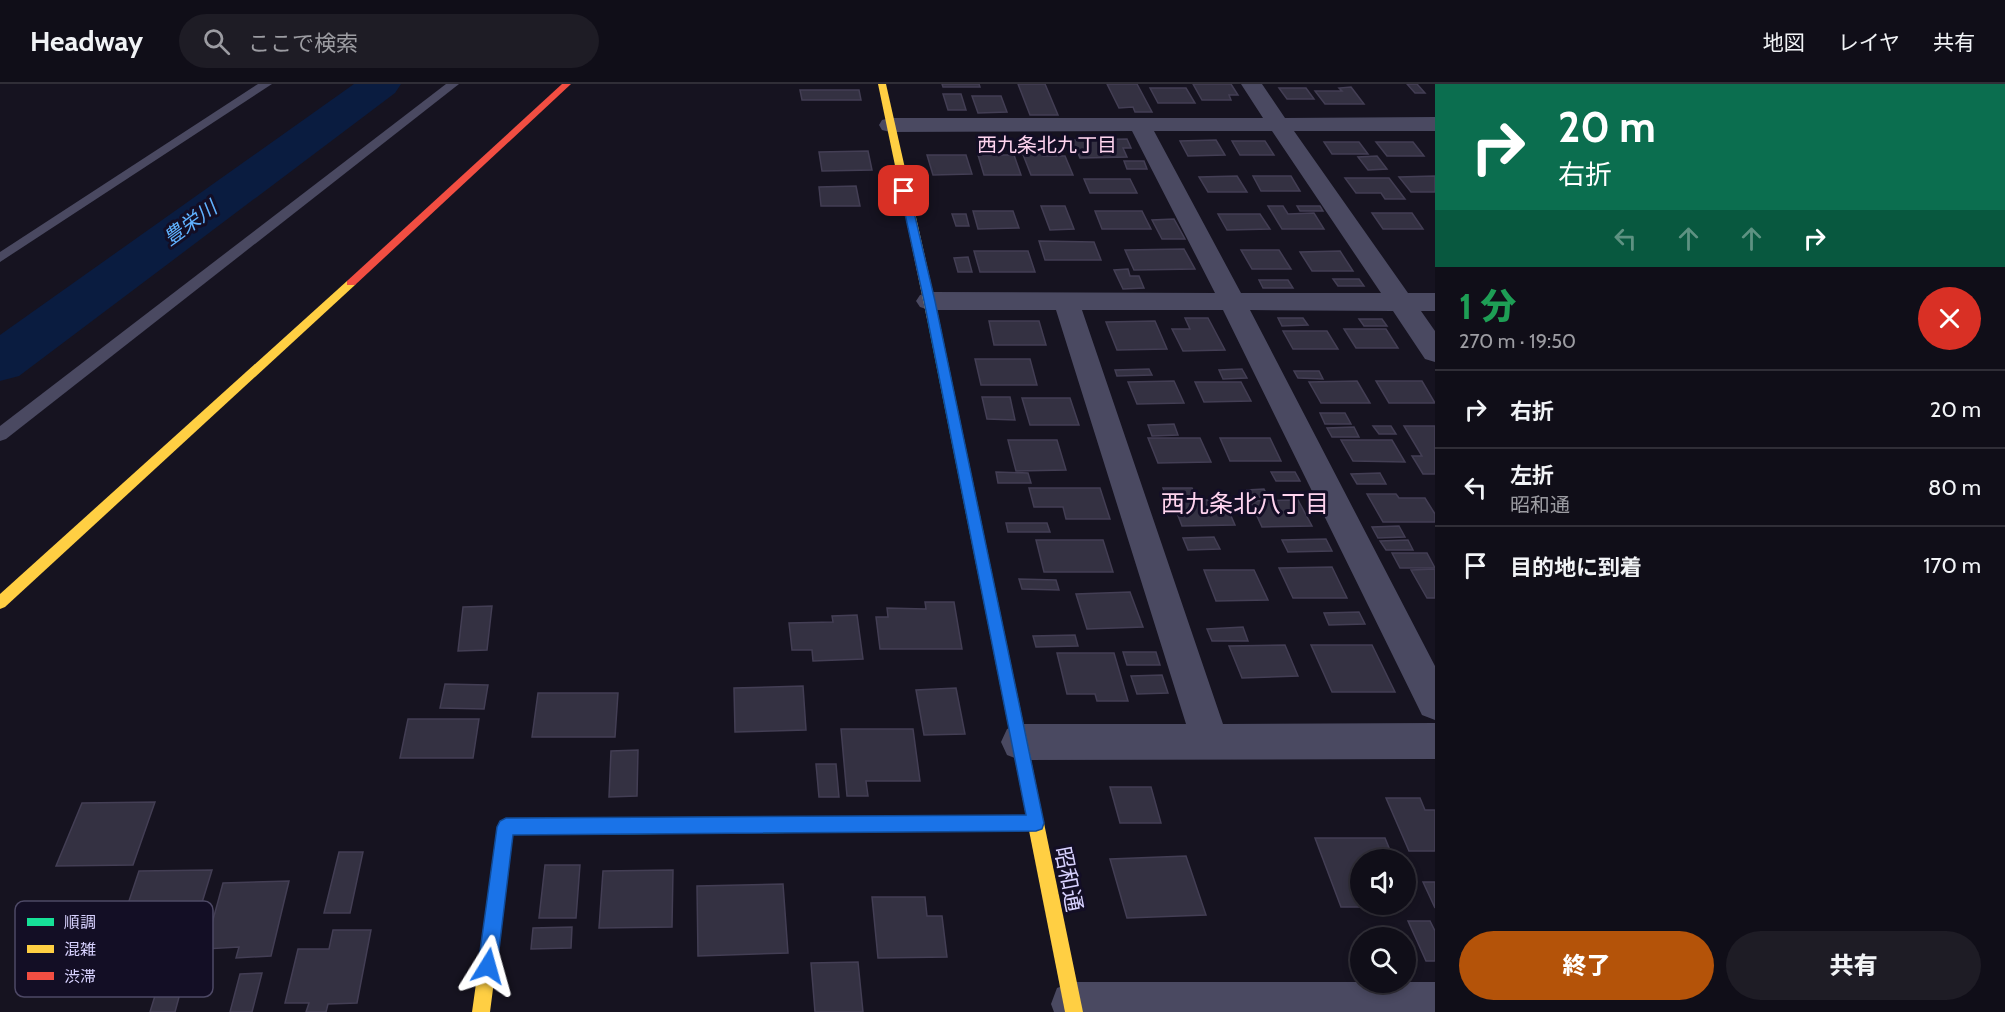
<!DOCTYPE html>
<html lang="ja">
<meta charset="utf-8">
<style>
body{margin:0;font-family:Cabin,"Noto Sans JP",sans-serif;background:#1e1c25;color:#f1f3f6;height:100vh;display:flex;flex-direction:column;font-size:22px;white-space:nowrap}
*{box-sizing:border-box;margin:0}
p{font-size:20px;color:#9c9ca2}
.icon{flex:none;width:33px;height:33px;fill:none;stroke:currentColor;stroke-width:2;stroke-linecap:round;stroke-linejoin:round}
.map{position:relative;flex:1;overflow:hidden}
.details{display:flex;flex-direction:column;background:#100e18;width:570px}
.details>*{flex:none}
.banner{background:#0b6e4f;color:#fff;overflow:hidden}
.buttons{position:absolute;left:1350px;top:765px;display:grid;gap:12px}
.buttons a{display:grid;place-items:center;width:66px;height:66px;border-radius:50%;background:#100e18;box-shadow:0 3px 9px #0003,0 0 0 2px #302e37;font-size:30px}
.pin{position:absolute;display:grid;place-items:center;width:51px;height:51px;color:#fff;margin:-26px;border-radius:12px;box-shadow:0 3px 9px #0006}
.me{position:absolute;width:66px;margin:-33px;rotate:8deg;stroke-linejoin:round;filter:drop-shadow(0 0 4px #0008)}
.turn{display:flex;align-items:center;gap:21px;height:126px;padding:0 24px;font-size:27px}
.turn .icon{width:78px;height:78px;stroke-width:2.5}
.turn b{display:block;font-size:42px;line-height:51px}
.lanes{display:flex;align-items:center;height:57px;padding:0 24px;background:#0003;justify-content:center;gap:30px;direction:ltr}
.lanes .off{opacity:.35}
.round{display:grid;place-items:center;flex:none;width:63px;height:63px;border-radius:32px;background:#1e1c25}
.overview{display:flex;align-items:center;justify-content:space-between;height:102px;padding:0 24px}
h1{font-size:36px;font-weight:800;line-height:45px;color:#1e9e55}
.button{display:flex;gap:12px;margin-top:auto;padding:12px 24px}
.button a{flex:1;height:69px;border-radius:36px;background:#b45309;color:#fff;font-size:24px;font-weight:800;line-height:69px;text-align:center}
.button a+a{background:#1e1c25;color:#f1f3f6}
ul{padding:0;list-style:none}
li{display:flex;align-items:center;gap:18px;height:78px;padding:0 24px;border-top:2px solid #302e37}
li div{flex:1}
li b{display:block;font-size:22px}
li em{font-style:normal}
header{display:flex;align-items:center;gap:36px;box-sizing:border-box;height:84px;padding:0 30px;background:#100e18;border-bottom:2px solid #302e37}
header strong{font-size:28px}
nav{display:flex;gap:33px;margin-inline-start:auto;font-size:21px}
.search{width:420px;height:54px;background:#1e1c25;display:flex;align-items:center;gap:15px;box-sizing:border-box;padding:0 21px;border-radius:33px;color:#9c9ca2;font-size:22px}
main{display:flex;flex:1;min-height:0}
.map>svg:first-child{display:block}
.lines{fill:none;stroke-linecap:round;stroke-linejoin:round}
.river{fill:#0a1c40;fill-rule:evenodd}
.building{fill:#343142;stroke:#433e54;stroke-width:1.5}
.lane{fill:#4a4961;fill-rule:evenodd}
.street{fill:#4a4961;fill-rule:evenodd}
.fast{fill:#16e098;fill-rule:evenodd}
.slow{fill:#ffcf43;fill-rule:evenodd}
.jam{fill:#f24e42;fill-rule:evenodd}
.route{fill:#1a73e8;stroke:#114b97;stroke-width:1.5}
.labels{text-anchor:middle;stroke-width:6;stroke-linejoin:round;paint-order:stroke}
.far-neighbourhood-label{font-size:20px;fill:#ffd4ef;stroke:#130e25}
.far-water-label{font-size:20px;font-style:italic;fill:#60b2ff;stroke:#130e25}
.street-label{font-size:22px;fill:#d8d2ff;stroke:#130e25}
.neighbourhood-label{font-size:24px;fill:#ffd4ef;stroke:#130e25}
.key{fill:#130e25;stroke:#4e4966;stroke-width:1.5}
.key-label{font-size:16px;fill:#d8d2ff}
</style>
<header>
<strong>Headway</strong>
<div class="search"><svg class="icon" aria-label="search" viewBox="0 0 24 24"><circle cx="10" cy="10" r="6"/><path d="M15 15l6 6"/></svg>ここで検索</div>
<nav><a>地図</a><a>レイヤ</a><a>共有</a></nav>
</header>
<main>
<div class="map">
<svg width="1435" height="928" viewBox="0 0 1435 928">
<rect width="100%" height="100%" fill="#161320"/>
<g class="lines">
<polygon class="river" points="354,0 401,0 395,9 19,292 0,297 0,251"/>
</g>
<g class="building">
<polygon points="942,0 979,0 980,3 943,3"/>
<polygon points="1018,0 1045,0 1058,31 1030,31"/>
<polygon points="1107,0 1137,0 1152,28 1135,28 1133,23 1119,24"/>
<polygon points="1193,0 1231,0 1238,11 1229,11 1231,16 1202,16"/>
<polygon points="1407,0 1417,0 1425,9 1415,9"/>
<polygon points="1351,3 1364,20 1325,20 1315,7 1342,7 1339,4"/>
<polygon points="1150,4 1186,4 1195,19 1158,19"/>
<polygon points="1279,4 1306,4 1314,15 1287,15"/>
<polygon points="800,6 859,6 861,16 802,16"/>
<polygon points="943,10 961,10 966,26 948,26"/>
<polygon points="972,12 1001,12 1007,28 978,29"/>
<polygon points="1127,55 1131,64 1123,64 1127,73 1080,74 1072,56"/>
<polygon points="1216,56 1225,71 1188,72 1180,57"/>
<polygon points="1232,57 1265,57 1274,71 1240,71"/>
<polygon points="1324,58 1359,58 1368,70 1332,70"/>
<polygon points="1376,58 1413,58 1424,72 1387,72"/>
<polygon points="868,67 872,86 822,87 819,68"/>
<polygon points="1022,68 1042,68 1043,72 1065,72 1073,91 1031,91"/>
<polygon points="927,71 966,71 972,90 933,91"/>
<polygon points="978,71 1014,71 1021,91 984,91"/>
<polygon points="1377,72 1387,85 1368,86 1358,73"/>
<polygon points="1124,77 1144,77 1147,85 1127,85"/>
<polygon points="1237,92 1247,108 1208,108 1199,93"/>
<polygon points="1253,92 1291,92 1300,107 1261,107"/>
<polygon points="1435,92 1435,108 1411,108 1399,93"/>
<polygon points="1345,94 1389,94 1405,115 1385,115 1381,109 1356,109"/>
<polygon points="1084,95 1130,95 1137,109 1090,109"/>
<polygon points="856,102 860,122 821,122 819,103"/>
<polygon points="1041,122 1065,122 1074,145 1050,146"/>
<polygon points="1268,122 1283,122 1288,130 1314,129 1324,145 1282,145"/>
<polygon points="1297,122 1320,122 1323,127 1300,127"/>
<polygon points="973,127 1013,127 1019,144 978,145"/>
<polygon points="1095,127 1142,127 1151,145 1102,145"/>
<polygon points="1372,129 1412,129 1423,145 1383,145"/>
<polygon points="952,130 966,130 969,142 956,142"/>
<polygon points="1218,130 1260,130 1270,145 1227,146"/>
<polygon points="1174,135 1185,155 1162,155 1152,136"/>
<polygon points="1039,157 1094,158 1101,176 1045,176"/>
<polygon points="1184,165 1195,185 1134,186 1125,166"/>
<polygon points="1241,166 1279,166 1291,185 1252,185"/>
<polygon points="974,167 1028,167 1035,188 980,188"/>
<polygon points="1340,167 1353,187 1312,187 1300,168"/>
<polygon points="968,173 972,188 958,188 954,174"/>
<polygon points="1128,185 1130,192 1139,192 1144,204 1123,205 1114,186"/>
<polygon points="1333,195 1359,195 1364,202 1338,202"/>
<polygon points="1259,196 1288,196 1293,204 1263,204"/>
<polygon points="1185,234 1208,234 1225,266 1183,267 1172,245 1190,245"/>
<polygon points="1278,234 1303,234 1308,241 1282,242"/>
<polygon points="1359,235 1382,235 1387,242 1364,242"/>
<polygon points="989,237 1039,237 1046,261 994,261"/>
<polygon points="1155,237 1167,265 1117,266 1106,238"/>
<polygon points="1344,245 1386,245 1398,264 1356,264"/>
<polygon points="1283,247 1327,247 1338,265 1293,265"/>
<polygon points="975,275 1030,275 1037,301 981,301"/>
<polygon points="1149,285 1152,291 1117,292 1115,286"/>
<polygon points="1242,285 1247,294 1223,295 1219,286"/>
<polygon points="1294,287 1319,287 1323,295 1298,294"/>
<polygon points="1174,297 1184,319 1137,320 1128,298"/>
<polygon points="1357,297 1370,319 1321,319 1309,298"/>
<polygon points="1376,297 1422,297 1435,319 1389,319"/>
<polygon points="1195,298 1241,298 1251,317 1204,318"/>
<polygon points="982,313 1010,313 1015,336 987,335"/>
<polygon points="1022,314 1070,314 1079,341 1030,341"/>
<polygon points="1320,329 1345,329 1351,340 1325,340"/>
<polygon points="1174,340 1178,351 1152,352 1148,341"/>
<polygon points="1373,342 1391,342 1396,350 1379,350"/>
<polygon points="1404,342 1435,342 1435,390 1423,390 1412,372 1422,372"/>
<polygon points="1354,343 1359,353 1332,353 1327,344"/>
<polygon points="1148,354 1200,354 1211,378 1158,379"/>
<polygon points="1220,354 1270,354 1281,377 1230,377"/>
<polygon points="1008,356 1057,356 1066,386 1016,387"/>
<polygon points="1341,356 1392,356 1405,378 1353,377"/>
<polygon points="996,388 1028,389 1031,399 998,399"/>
<polygon points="1271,388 1295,388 1300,397 1276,397"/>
<polygon points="1380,389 1386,400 1357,400 1351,390"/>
<polygon points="1029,404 1100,404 1110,435 1066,435 1063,423 1034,423"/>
<polygon points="1163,404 1192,404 1196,412 1166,412"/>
<polygon points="1264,405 1268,413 1250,413 1247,406"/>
<polygon points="1367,410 1396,410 1399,414 1425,414 1435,430 1435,438 1383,438"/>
<polygon points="1172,416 1224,416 1235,441 1182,442"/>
<polygon points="1298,416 1312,442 1262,443 1250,417"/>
<polygon points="1006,439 1047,439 1050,448 1008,448"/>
<polygon points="1399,442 1405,453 1378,454 1372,443"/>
<polygon points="1214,453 1220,465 1188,466 1183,454"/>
<polygon points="1326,455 1332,467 1288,468 1282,456"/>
<polygon points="1036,456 1103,456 1113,488 1044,488"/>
<polygon points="1408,456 1413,466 1386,466 1380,457"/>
<polygon points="1392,469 1427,469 1435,484 1400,484"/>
<polygon points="1332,483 1347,514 1293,514 1279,484"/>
<polygon points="1435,485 1435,514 1427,514 1411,486"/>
<polygon points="1204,486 1254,486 1268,516 1216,517"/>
<polygon points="1019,495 1056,496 1059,506 1022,505"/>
<polygon points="1130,508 1143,543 1087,545 1076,510"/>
<polygon points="925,518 954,518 962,565 880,565 876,533 888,533 887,524 926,525"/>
<polygon points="492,522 487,566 458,567 463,523"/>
<polygon points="1359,528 1365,540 1329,541 1324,529"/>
<polygon points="857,531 863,575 813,577 812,566 792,566 789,539 833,538 832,532"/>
<polygon points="1243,543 1248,557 1212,557 1207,545"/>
<polygon points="1075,551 1078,562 1036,563 1033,552"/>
<polygon points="1285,561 1298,592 1242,594 1229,562"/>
<polygon points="1311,561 1372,561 1395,608 1332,608"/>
<polygon points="1123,568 1156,568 1160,581 1127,581"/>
<polygon points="1057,569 1114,569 1128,617 1097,617 1095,610 1067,610"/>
<polygon points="1162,591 1168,609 1137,610 1131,592"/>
<polygon points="445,600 488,601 484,625 440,624"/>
<polygon points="803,602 806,646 735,648 734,604"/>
<polygon points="956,604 965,650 924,651 916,606"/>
<polygon points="538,609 618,609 615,653 532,653"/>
<polygon points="408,635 479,635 473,674 400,674"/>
<polygon points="841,645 913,645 920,697 866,697 868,712 847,712"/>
<polygon points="638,666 637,712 609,713 611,667"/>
<polygon points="816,680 836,680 839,713 819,713"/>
<polygon points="1110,703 1151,703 1161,739 1120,739"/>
<polygon points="1386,714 1420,714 1425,726 1435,726 1435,767 1409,767"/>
<polygon points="155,718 133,781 56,782 82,719"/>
<polygon points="1315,754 1385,754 1394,776 1360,776 1360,820 1396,820 1397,823 1341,823"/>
<polygon points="339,768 363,768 350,829 324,829"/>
<polygon points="1186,772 1206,831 1127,834 1110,775"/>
<polygon points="545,781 580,781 576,834 539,834"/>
<polygon points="212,786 193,848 183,848 179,858 115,859 139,787"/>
<polygon points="673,786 672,843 599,844 603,787"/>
<polygon points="289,797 271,872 236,874 239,863 205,865 223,799"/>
<polygon points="1423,798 1435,798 1435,824"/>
<polygon points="783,800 788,869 698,872 697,802"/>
<polygon points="872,813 925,813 927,832 942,832 947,873 878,874"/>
<polygon points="1408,837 1430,837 1435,847 1435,877 1426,877"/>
<polygon points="572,843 571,864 531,865 533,844"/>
<polygon points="333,846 371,846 357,919 328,920 326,928 306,928 309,919 285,919 298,865 329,865"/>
<polygon points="858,878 863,928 815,928 811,879"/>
<polygon points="262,889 252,928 230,928 240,890"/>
<polygon points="185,891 175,928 150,928 161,892"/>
</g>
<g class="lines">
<g class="lane">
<polygon points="258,0 272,0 0,178 0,168"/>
<polygon points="446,0 459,0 6,355 0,357 0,342"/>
</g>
<g class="street">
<path d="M1241,0h21l23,34 150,-1v14h-141l114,162h27v18h-14l14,20v31l-10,-3 -32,-48 -143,-1 185,356v54l-13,-5 -199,-405h-141l141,414 212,-1v36l-415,1 -13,-5 -6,-13 6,-13 13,-5h166l-130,-414h-127l-9,-3 -4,-6 4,-6 9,-3 286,1 -83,-162 -242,1 -8,-2 -3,-5 3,-5 8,-2h373zM1154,47h118l109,162h-140z"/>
<polygon points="1073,898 1435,898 1435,928 1054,928 1051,920 1057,904"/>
</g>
<g class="fast">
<polygon points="933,231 939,235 1031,676 1029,681 1023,684 1017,681 1015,676 927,235"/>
<polygon points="888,732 894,734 896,740 894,746 888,748 556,751 550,749 548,743 550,737 556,735"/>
</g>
<g class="slow">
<polygon points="878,0 886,0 939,235 933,239 927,235"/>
<polygon points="351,196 356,199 355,201 5,523 0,525 0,510 347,197"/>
<polygon points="1023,668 1029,671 1031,676 1083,928 1065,928 1015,676 1017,671"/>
<polygon points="506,735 556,735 562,737 564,743 562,749 556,751 513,751 490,928 472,928 498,743 500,737"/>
</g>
<g class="jam">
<polygon points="562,0 571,0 355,201 347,201 347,197"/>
<polygon points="1036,731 1042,733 1044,739 1042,745 1036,747 888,748 882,746 880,740 882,734 888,732"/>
</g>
</g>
<polygon class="route" points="904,104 909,107 935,217 1044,739 1042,745 1036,747 513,751 497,882 494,888 488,891 481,888 478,882 497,743 500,737 506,734 1026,731 924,217 900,107"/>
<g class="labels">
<g class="far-neighbourhood-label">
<text x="1047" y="68">西九条北九丁目</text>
</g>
<g class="far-water-label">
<text transform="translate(190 139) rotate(-36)" y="7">豊栄川</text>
</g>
<g class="street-label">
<text transform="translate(1069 795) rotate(79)" y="8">昭和通</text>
</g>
<g class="neighbourhood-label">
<text x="1245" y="428">西九条北八丁目</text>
</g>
</g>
<rect x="15" y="817" width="198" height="96" rx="9" class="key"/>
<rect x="27" y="834" width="27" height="8" fill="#16e098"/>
<rect x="27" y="861" width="27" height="8" fill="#ffcf43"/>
<rect x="27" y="888" width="27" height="8" fill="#f24e42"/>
<g class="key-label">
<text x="64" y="844">順調</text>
<text x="64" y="871">混雑</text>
<text x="64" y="898">渋滞</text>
</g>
</svg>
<div class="buttons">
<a><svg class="icon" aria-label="sound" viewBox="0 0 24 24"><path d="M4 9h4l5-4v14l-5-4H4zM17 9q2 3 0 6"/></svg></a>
<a><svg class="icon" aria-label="search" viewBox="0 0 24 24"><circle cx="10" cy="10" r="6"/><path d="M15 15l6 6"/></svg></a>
</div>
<div class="pin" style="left:904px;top:107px;background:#d93025"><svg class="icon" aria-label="arrive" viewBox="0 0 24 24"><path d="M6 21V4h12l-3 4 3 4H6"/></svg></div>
<svg class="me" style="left:488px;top:882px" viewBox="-20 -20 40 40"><path d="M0-17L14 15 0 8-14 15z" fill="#1a73e8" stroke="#fff" stroke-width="4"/></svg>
</div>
<section class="details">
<div class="banner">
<div class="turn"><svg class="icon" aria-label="right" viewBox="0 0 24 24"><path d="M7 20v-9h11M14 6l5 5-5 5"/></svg><div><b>20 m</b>右折</div></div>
<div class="lanes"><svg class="icon off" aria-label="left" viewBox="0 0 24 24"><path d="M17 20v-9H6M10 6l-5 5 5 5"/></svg><svg class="icon off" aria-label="ahead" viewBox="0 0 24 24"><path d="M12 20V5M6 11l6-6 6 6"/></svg><svg class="icon off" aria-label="ahead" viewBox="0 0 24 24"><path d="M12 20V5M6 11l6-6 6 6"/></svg><svg class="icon" aria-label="right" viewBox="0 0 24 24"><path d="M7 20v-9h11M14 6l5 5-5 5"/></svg></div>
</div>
<div class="overview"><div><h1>1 分</h1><p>270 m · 19:50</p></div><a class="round" style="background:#d93025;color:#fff"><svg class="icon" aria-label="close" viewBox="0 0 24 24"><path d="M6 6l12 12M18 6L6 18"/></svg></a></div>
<ul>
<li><svg class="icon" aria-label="right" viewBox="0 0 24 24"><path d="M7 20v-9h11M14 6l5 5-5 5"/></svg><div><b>右折</b></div><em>20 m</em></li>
<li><svg class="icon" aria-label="left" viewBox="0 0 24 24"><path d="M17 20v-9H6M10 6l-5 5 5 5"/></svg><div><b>左折</b><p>昭和通</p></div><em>80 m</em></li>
<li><svg class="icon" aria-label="arrive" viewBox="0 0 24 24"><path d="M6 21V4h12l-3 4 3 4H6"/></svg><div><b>目的地に到着</b></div><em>170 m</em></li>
</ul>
<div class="button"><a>終了</a><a>共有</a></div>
</section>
</main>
